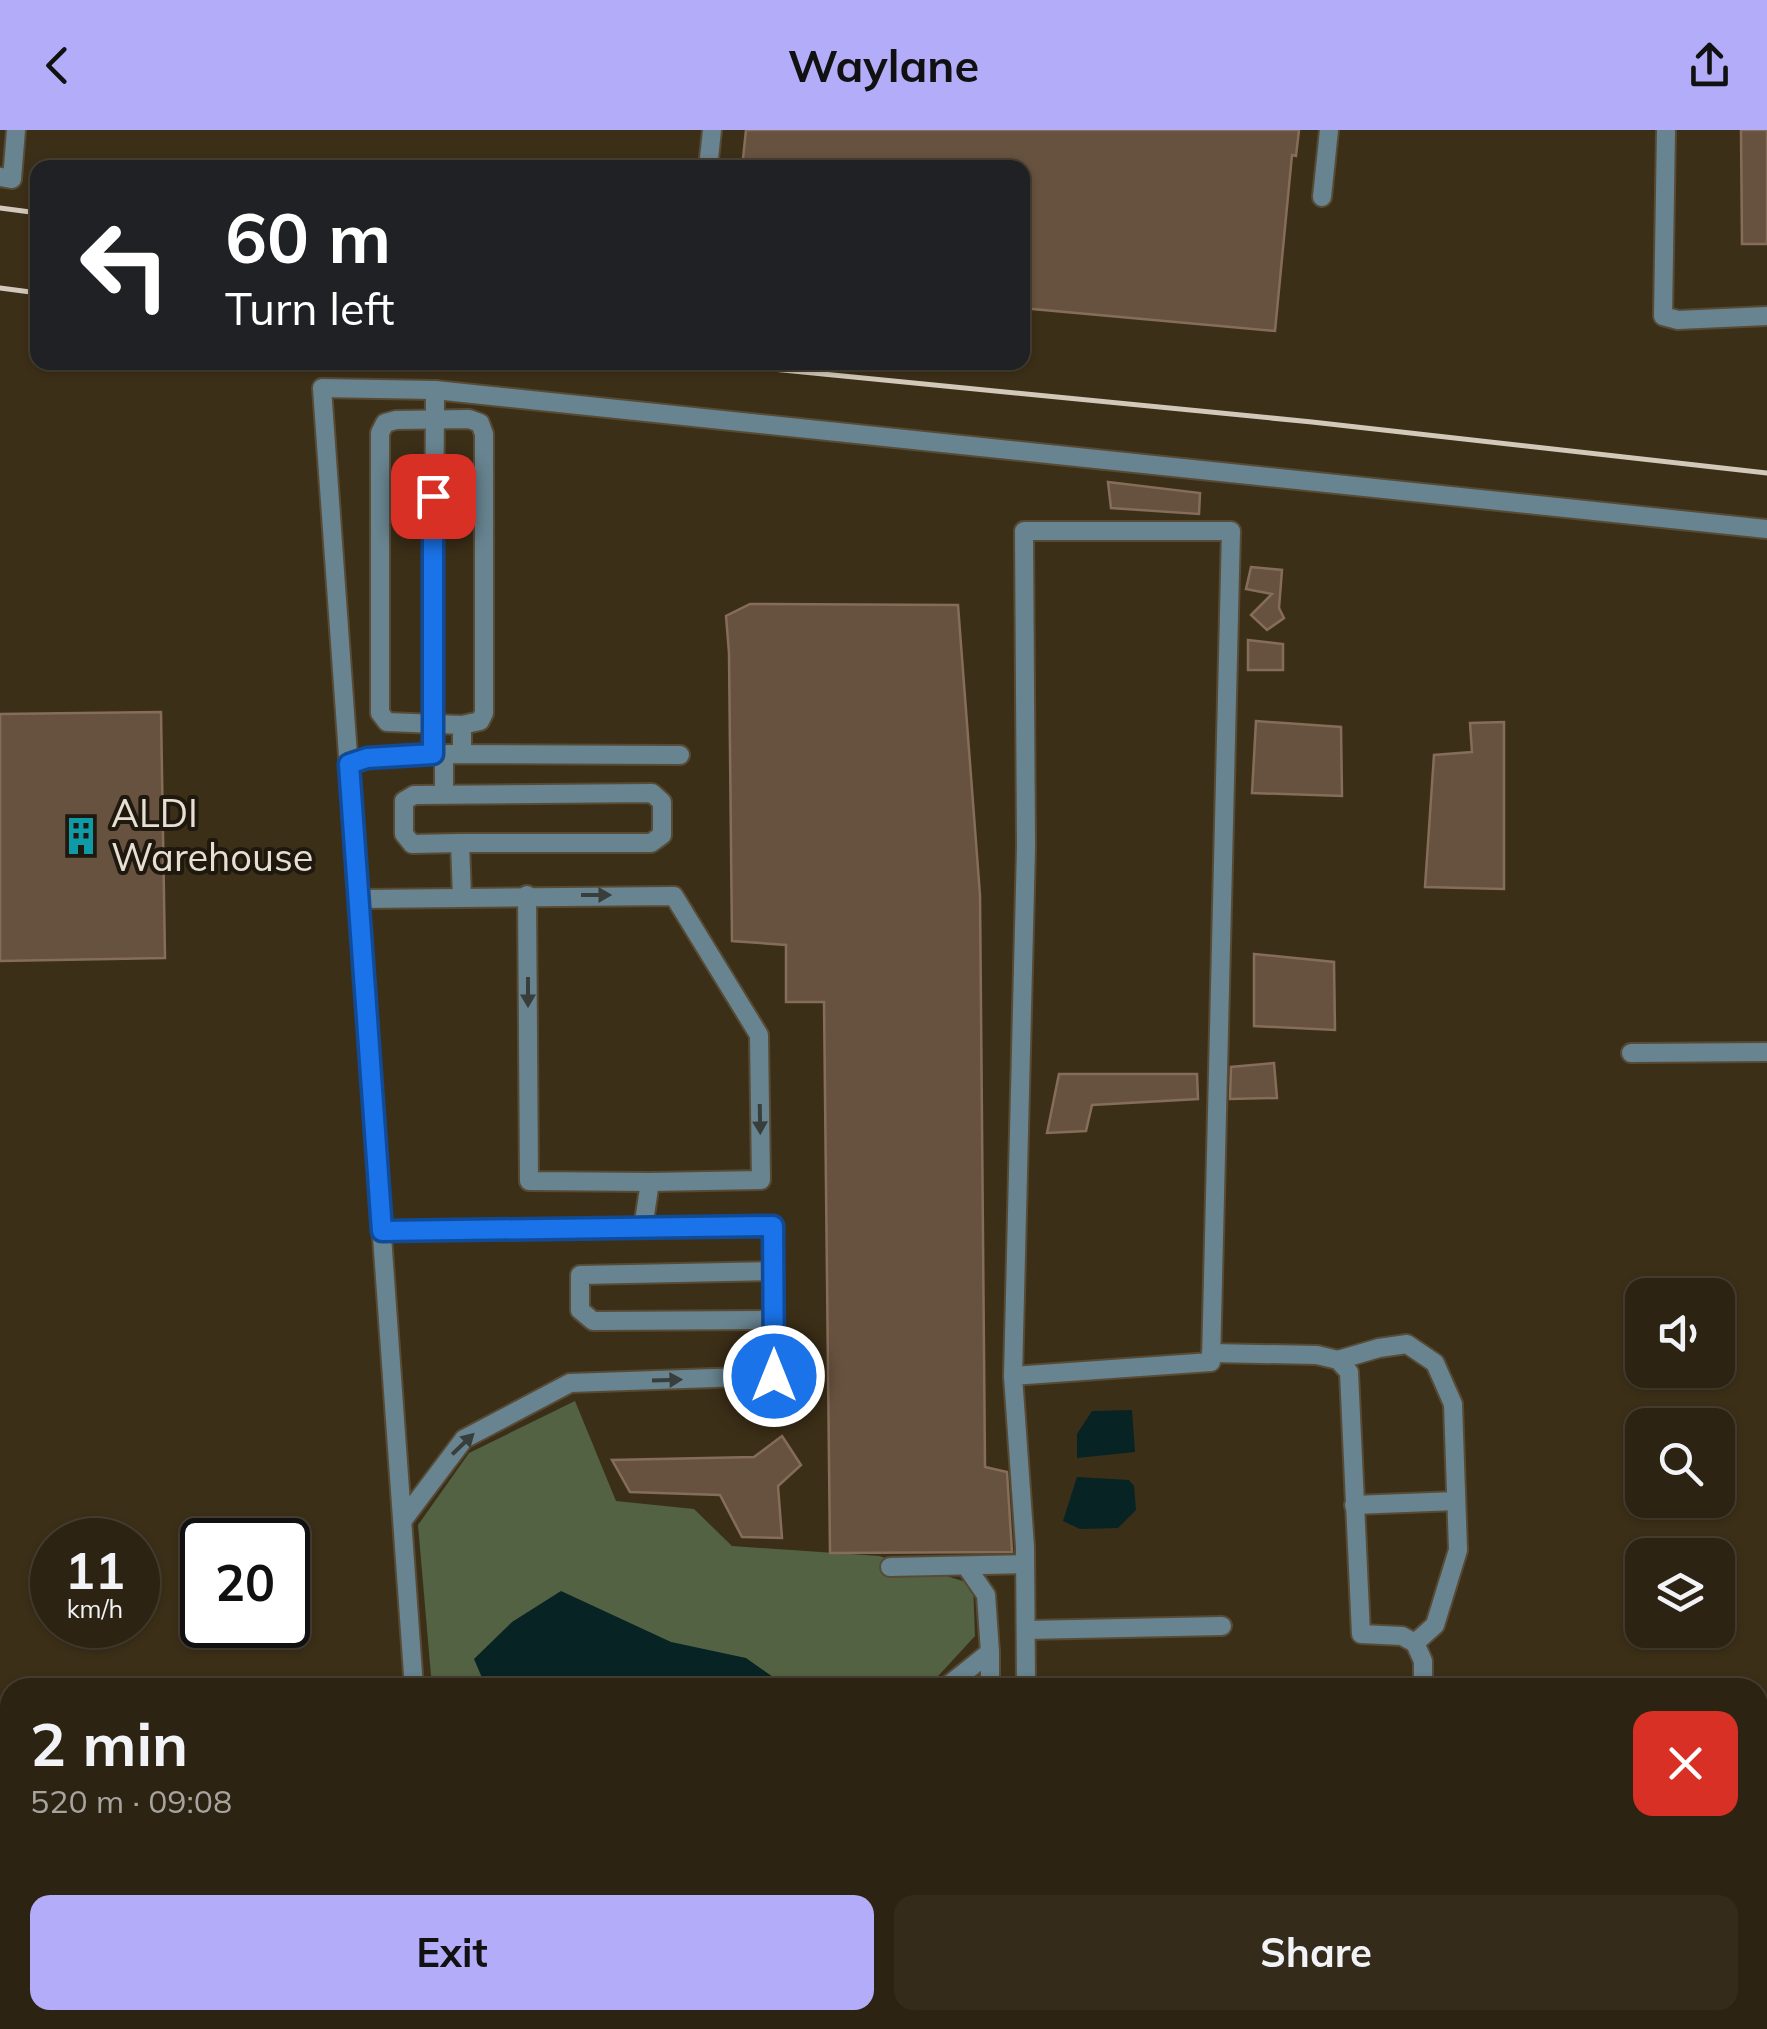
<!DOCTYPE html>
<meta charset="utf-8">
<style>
body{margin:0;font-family:Mulish,sans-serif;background:#352b1b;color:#f1f3f6;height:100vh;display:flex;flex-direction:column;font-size:38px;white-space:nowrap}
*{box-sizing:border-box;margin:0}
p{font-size:32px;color:#a7a49f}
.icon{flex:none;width:55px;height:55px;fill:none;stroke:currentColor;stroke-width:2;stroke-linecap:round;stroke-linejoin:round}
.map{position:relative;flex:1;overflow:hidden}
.side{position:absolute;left:0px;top:1548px;width:1768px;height:352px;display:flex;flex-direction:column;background:#2d2312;border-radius:30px 30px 0 0;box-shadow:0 2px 8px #0004,0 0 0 2px #484032}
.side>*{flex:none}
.banner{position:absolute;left:30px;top:30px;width:1000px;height:210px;border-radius:20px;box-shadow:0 2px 8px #0004,0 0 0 2px #484032;background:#202124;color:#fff;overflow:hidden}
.buttons{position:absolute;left:1625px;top:1148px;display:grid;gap:20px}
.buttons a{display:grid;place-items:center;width:110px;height:110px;border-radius:20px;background:#2d2312;box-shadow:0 2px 8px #0004,0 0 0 2px #484032;font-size:50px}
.speed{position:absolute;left:30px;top:1388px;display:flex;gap:20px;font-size:50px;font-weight:700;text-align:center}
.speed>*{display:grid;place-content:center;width:130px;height:130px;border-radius:50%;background:#2d2312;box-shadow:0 2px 8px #0004,0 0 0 2px #484032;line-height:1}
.speed small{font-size:25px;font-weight:400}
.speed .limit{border:5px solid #111;border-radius:15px;background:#fff;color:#111}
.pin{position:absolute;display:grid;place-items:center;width:85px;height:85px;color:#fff;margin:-42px;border-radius:20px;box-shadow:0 5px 15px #0006}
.me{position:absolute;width:110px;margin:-55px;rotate:0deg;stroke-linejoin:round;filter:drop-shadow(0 0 8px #0008)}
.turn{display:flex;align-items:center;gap:35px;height:210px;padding:0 30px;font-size:45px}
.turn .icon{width:130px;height:130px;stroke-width:2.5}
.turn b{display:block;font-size:70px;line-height:85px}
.round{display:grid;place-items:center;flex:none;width:105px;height:105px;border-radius:20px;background:#352b1b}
.overview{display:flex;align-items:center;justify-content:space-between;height:170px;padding:0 30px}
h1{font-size:60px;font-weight:700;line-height:75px}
.action{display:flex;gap:20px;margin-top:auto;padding:20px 30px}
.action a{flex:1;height:115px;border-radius:20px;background:#b3adf9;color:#111;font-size:40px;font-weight:700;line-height:115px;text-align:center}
.action a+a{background:#352b1b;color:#f1f3f6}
header{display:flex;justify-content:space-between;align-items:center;height:130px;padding:0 30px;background:#b3adf9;color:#111;font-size:45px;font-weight:700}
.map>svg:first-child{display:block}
.green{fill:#526242}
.water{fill:#072323}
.building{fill:#67513f;stroke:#856d5a;stroke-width:2.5}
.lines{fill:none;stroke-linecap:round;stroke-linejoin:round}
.minor-casing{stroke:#574b36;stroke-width:22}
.minor{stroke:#688490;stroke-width:18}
.rail{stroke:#d2c9ba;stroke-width:5}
.oneway{fill:#383e3c}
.route-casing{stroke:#114b97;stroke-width:25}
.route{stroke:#1a73e8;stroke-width:18}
.labels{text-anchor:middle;stroke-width:8;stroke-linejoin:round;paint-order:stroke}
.poi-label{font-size:38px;fill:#e7dfd1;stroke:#1e180e;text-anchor:start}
</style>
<header><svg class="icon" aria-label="back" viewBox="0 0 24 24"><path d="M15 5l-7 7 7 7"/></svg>Waylane<svg class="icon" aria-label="share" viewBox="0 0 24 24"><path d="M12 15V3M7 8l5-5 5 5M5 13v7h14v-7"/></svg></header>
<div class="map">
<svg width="1767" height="1899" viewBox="0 0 1767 1899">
<rect width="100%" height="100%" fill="#3c2f18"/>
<g class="green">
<polygon points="575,1271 616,1371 694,1379 732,1416 879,1426 973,1454 975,1506 928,1557 432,1557 418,1395 469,1323"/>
<polygon points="461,1890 865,1890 864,1899 462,1899"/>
</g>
<g class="water">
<polygon points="1132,1280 1135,1322 1077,1328 1077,1304 1092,1281"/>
<polygon points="1077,1347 1129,1350 1134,1356 1136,1380 1118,1398 1080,1399 1063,1391"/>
<polygon points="561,1461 671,1512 746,1528 787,1557 486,1557 474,1529 512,1492"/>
<polygon points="614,1890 775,1890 774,1899 622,1899"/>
<rect x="1126" y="1890" width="228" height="9"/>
</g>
<g class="building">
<polygon points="746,0 1299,0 1296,26 1292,25 1275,201 1022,178 1022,38 742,38"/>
<polygon points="1741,0 1767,0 1767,114 1742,114"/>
<polygon points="1108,352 1200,363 1199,384 1111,378"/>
<polygon points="1251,437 1282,440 1279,478 1284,488 1267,500 1251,485 1272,464 1246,459"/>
<polygon points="750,474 958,475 980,765 985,1337 1007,1342 1012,1422 830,1423 824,872 786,872 786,815 732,811 729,523 726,486"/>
<polygon points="1248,510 1283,514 1283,540 1248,540"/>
<polygon points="161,582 165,828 0,831 0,584"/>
<polygon points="1256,591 1341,597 1342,666 1252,663"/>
<polygon points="1504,592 1504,759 1425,757 1434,625 1472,622 1470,593"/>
<polygon points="1254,824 1334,832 1335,900 1254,896"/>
<polygon points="1274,933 1277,968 1230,969 1231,937"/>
<polygon points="1059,944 1197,944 1198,969 1092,975 1086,1001 1047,1003"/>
<polygon points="782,1306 801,1335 778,1356 782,1408 742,1407 720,1365 630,1362 612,1330 754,1327"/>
</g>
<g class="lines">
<g class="minor-casing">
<g id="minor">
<polyline points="1666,0 1663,186 1678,190 1767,186"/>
<polyline points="708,38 712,0"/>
<polyline points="0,47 12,49 16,0"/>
<polyline points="1322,67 1329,0"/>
<polyline points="462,595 387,592 380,583 380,303 385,293 396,290 469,289 480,293 484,304 484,583 480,591 462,595 462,624"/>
<polyline points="433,624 435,260"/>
<polyline points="444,624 444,664"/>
<polyline points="349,635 367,628 433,624 680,625"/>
<polyline points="460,713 412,714 404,704 404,671 414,665 652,663 662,672 662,705 651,713 460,713 462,767"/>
<polyline points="527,765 529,1051 650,1052"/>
<polyline points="359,769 674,766 759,905 761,1050 650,1052 643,1098"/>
<polyline points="1631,923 1767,922"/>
<polyline points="383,1101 773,1097 773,1246 570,1253 464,1309 403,1390"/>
<polyline points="773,1141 580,1145 580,1180 593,1191 773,1190"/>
<polyline points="1211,1223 1317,1225 1338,1230 1349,1242 1361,1504 1402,1506 1415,1513 1423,1531 1423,1558"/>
<polyline points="1338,1230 1379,1218 1407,1214 1435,1233 1453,1274 1458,1420 1435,1495 1415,1513"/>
<polyline points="1013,1246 1211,1232 1231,401 1024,401 1026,717 1013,1246 1025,1417 1026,1558"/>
<polyline points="1354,1375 1456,1371"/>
<polyline points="966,1436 986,1465 990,1522"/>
<polyline points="890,1437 1025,1434"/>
<polyline points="1026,1500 1222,1496"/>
<polyline points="414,1558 322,258 435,260 1767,399"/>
<polyline points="945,1558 990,1522 990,1558"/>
<polyline points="435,1890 435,1899"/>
<polyline points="1008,1890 1027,1893"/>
</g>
</g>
<use href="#minor" class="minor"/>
<g class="rail">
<polyline points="0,78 38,83"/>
<polyline points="0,158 38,163"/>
<polyline points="700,232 1312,292 1767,343"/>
</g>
</g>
<defs><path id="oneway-solid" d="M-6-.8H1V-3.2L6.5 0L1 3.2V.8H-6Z" transform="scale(2.5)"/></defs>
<g class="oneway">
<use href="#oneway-solid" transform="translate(596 765)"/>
<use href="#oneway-solid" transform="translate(528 862) rotate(90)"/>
<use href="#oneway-solid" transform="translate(760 989) rotate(89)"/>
<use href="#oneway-solid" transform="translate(667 1250) rotate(-2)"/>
<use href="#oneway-solid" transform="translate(463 1314) rotate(-44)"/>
</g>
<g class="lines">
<g class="route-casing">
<polyline id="route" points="433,366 433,624 367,628 349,634 382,1101 773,1096 774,1246"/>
</g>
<use href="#route" class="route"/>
</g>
<defs>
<g id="building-bare" transform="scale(3)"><path d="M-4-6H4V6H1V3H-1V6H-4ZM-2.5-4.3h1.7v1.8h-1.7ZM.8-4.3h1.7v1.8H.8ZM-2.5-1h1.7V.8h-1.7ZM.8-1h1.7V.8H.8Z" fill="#0f9aa8" stroke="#1e180e" stroke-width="2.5" paint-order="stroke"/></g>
</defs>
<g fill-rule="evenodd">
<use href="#building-bare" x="81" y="706"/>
</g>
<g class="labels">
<g class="poi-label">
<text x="111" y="697">ALDI<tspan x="111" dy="44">Warehouse</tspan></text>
</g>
</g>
</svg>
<div class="buttons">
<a><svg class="icon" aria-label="sound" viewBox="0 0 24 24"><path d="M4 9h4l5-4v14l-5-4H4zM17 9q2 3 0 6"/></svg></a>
<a><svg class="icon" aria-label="search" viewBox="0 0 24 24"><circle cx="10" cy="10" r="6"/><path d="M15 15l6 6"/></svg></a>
<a><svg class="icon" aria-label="layers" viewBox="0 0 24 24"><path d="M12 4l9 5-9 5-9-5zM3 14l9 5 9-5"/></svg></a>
</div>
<div class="speed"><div>11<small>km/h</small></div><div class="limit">20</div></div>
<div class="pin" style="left:433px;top:366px;background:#d93025"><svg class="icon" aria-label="arrive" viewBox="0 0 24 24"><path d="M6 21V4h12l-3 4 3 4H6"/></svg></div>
<svg class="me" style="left:774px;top:1246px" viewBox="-20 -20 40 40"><circle r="17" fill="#1a73e8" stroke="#fff" stroke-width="3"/><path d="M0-11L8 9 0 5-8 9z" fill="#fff"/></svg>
<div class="banner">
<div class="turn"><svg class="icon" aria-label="left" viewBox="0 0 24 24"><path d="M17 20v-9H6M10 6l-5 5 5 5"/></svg><div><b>60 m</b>Turn left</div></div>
</div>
<section class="side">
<div class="overview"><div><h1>2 min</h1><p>520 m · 09:08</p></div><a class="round" style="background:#d93025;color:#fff"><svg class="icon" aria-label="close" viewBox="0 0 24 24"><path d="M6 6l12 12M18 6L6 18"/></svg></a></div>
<div class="action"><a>Exit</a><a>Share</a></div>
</section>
</div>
